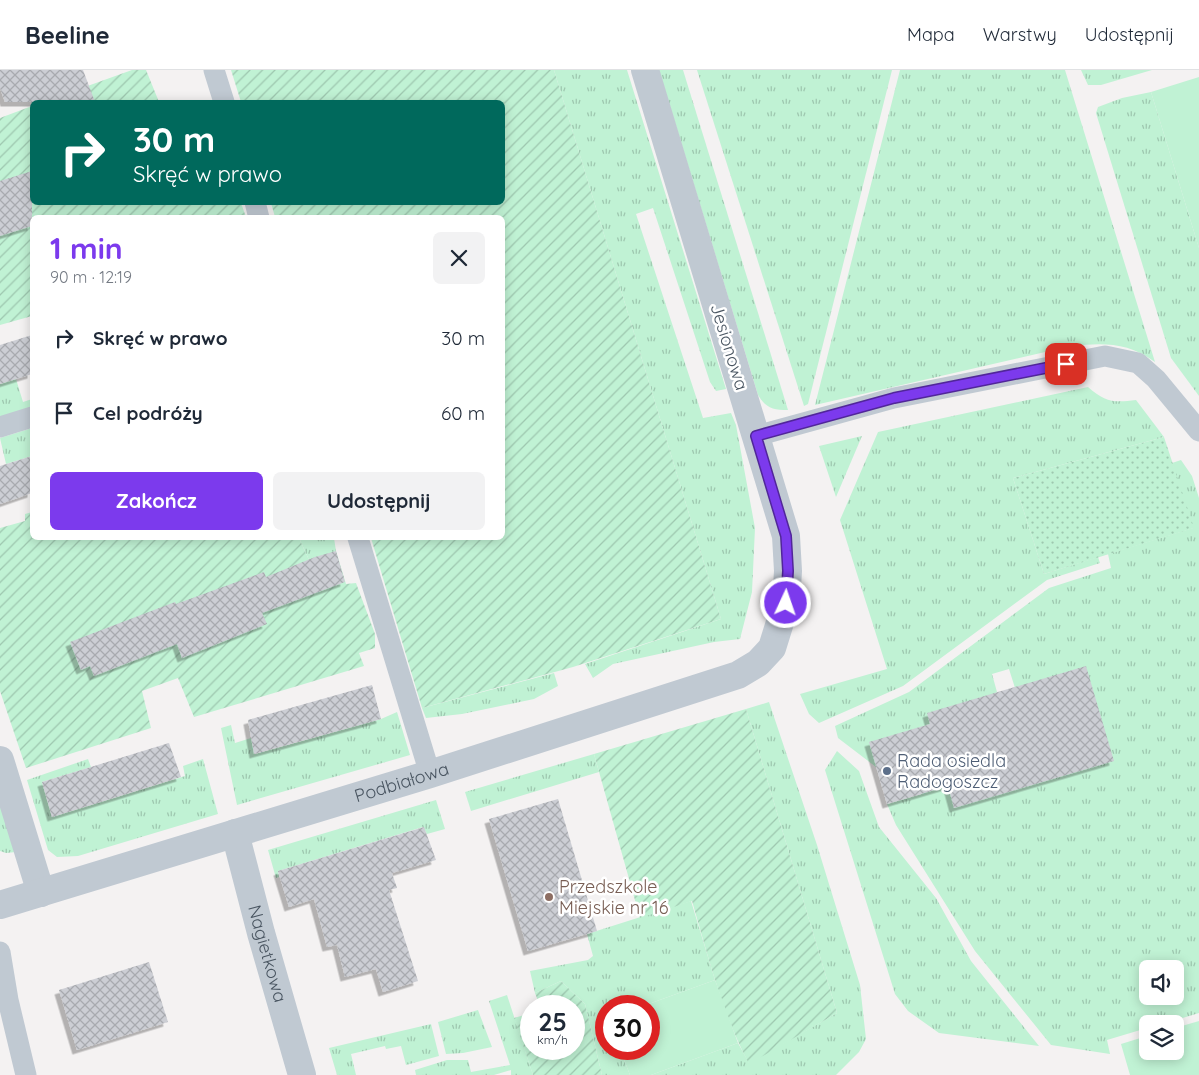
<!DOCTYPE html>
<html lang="pl">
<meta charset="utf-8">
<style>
body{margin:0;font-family:Quicksand,sans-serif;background:#f2f2f3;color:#1f2937;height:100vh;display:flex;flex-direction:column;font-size:19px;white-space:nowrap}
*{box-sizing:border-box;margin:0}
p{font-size:16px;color:#747a83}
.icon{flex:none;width:28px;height:28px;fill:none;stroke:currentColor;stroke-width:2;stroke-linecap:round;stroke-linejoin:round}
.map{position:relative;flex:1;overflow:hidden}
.side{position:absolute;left:30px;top:145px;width:475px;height:325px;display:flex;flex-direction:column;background:#fff;border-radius:8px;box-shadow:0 2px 12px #0003}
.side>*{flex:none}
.hud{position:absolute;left:30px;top:30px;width:475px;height:105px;border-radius:8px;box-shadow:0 2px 12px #0003;background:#00695c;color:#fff;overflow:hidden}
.controls{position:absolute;left:1139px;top:890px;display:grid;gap:10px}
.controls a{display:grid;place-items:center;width:45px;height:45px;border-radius:8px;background:#fff;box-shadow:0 2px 12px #0003;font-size:25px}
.speed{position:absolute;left:520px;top:925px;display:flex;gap:10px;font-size:25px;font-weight:700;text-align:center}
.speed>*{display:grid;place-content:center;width:65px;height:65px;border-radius:50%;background:#fff;box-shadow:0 2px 12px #0003;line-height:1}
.speed small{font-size:12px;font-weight:400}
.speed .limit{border:8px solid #d22;background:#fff;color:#111}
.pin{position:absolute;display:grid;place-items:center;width:42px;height:42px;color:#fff;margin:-21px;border-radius:10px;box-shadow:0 2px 8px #0006}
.me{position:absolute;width:55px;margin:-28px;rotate:3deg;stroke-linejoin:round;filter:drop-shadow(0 0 4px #0008)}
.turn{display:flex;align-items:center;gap:18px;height:105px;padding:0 20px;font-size:22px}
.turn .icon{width:65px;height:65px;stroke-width:2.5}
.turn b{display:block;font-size:35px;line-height:42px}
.round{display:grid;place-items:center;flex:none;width:52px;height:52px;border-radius:8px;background:#f2f2f3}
.summary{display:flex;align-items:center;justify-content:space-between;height:85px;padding:0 20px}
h1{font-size:30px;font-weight:700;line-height:38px;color:#7c3aed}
.button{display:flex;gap:10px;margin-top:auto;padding:10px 20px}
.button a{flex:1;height:58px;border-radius:8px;background:#7c3aed;color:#fff;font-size:20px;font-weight:700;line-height:58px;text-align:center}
.button a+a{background:#f2f2f3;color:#1f2937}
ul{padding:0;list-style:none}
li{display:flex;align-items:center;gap:15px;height:75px;padding:0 20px}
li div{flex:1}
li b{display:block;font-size:19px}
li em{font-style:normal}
header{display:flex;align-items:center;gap:30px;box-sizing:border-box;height:70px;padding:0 25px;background:#fff;border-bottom:1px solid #e0e1e3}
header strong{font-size:24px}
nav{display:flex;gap:28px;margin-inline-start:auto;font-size:18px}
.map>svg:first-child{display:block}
.grass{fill:url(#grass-tufts);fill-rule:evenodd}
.park{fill:url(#park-dots)}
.garden{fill:url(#garden-furrows)}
.pitch{fill:#c0f2d4}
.building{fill:url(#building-cross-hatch);filter:url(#shadow)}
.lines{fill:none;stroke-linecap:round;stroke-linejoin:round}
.service{stroke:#c0c9d2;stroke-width:21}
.minor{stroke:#c0c9d2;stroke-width:28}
.route-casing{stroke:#51269a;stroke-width:12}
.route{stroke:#7c3aed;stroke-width:9}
.service-dot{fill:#5c6f8a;stroke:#fff;stroke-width:2}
.education-dot{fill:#8d6e63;stroke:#fff;stroke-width:2}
.labels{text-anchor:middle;stroke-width:5;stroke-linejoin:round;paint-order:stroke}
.street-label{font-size:18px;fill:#495561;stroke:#fff}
.service-label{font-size:18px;fill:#4e5e75;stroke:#fff;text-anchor:start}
.education-label{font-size:18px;fill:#785e54;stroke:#fff;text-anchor:start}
</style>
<header>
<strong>Beeline</strong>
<nav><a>Mapa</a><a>Warstwy</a><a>Udostępnij</a></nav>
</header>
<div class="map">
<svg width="1199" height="1005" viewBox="0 0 1199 1005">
<defs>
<pattern id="grass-tufts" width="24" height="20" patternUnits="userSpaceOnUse" patternTransform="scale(1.25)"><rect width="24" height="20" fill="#c0f2d4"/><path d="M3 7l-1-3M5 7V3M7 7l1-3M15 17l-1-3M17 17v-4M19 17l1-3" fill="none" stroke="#9ec7af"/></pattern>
<pattern id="park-dots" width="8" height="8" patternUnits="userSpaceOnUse" patternTransform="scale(1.25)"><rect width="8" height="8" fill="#c0f2d4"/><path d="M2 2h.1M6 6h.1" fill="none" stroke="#9ec7af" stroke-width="1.8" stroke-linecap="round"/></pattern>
<pattern id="garden-furrows" width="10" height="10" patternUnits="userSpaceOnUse" patternTransform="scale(1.25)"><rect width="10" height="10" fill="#c0f2d4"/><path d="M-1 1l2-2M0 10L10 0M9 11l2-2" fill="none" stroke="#9ec7af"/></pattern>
<pattern id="building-cross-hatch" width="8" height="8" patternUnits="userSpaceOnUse" patternTransform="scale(1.25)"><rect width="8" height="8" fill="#ccced4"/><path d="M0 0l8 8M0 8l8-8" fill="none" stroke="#a8aaaf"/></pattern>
<filter id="shadow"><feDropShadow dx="-4.5" dy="4.5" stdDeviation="0" flood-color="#0004"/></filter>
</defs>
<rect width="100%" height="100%" fill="#f4f2f2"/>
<g class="grass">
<polygon points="554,0 627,0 726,319 716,321 710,312 653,138 636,144 703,348 731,343 736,355 755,458 752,522 740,569 714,572 613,594 593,608 585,594 721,549"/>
<path d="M659,0h24l105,340c-15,0 -22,-2 -30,-15z"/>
<polygon points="697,0 892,0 808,334 804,336"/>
<path d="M900,0h165l90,292c-28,-20 -51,-19 -84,-16l-256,59z"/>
<polygon points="1081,0 1152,0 1101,15 1088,15"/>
<polygon points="1151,22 1199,178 1199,326 1171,288 1096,43 1098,37 1122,28"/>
<polygon points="16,309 23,332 32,329 32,339 0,348 0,314"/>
<path d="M1088,317c17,15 26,16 48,13l28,37 -151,41 31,96 54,-17 2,6 -53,17 -144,106 -84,37 -10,-9 -9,-20 87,-25 -47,-149 38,-88z"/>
<polygon points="32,358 32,386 6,394 0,368"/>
<polygon points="862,366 836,427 819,376"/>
<path d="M1181,390l11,16 7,22v515l-36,11h-15l-1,4 -40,12 3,14 -59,-9 -76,-94 -79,-126 -9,-21 35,-10 -4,-14 97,-92 -6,-19 -17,5 5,18 -121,75 -38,-29 -3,-12 74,-34 140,-104 62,-20 -3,-14 85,-26 -21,-65zM1148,899h27v27h-27z"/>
<polygon points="299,468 334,468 336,481 309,490"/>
<polygon points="554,603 558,616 534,629 462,644 426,648 422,638"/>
<polygon points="769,632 817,775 860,915 866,969 859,982 836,1005 651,1005 738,973 749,993 837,943 746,639"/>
<polygon points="397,642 410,685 237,735 221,658 231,655 235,673 251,668 255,684 381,649"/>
<polygon points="837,681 859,701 879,757 936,828 971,891 1039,976 939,963 908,941 895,924 825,700"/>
<polygon points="594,684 599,702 471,741 465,722"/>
<polygon points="88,689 91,697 42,712 52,747 185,706 183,696 203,689 218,744 78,786 57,787 48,780 27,710"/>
<polygon points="0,727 16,782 6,783 0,781"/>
<polygon points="436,730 445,759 427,764 423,757 278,801 279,807 276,808 268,780"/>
<polygon points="691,831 715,910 643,936 606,936 606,979 620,979 630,1005 602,1005 585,934 561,911 535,923 530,901 588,890 593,886 587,864"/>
<polygon points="507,925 533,1005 511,1005 511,1000 494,1005 416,1005 415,1000 447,990 468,990 471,1002 510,995 489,931"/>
<polygon points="478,940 492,977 463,983 446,984 438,952"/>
<polygon points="431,954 439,986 406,995 401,976 386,979 385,976 351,984 356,1005 337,1005 329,978"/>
</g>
<polygon class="park" points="1164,367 1194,458 1044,504 1013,408"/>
<g class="garden">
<polygon points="132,0 146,0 159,32 43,32"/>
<polygon points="231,0 554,0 721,549 573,597 422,638 371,468 502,468 502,148 275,147 271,133 502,132 502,32 241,32"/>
<polygon points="32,36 32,132 241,133 246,147 32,148 32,246 0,255 0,48"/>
<polygon points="32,442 32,468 299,468 309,490 336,481 346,514 356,513 375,564 375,578 359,583 364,596 194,647 178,608 142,621 151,658 26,698 0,621 0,458 25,451 25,444"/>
<path d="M746,639l91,304 -88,51c-27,-51 -41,-108 -57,-163l-52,17 -46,-164z"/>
<polygon points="561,911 585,934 602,1005 533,1005 514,948 531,943 531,979 574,979 574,936 540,936 535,923"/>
</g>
<g class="pitch">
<polygon points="1199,7 1199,178 1151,22"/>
<polygon points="715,910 738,973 651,1005 630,1005 620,979 649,979 649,936 643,936"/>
<polygon points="1199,951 1199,1005 1130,1005 1121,974 1147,966 1148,981 1175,981 1175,958"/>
</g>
<g class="building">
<polygon points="0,0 83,0 95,32 5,32 0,18"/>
<polygon points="32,101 32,156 0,166 0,111"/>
<polygon points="32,265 32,304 0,314 0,275"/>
<polygon points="32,386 32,423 0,434 0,396"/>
<polygon points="336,481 345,512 262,543 267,554 182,588 177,574 94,606 90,596 81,600 70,572 175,532 176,534 264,502 266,507 315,487"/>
<polygon points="1086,596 1114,691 954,738 948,716 887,734 869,672 930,654 927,643"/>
<polygon points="372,615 381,649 254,684 248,650"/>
<polygon points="169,673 181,707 52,747 42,712"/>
<polygon points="558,729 597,861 528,881 489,749"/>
<polygon points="424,757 436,790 392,803 397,818 389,820 418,911 383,922 376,899 345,907 337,875 327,877 314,829 289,837 278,801"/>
<polygon points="149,892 168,952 77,980 59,920"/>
</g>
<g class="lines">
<g class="service">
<polyline points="214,0 224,32"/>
<polyline points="255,132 259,148"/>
<polyline points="0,357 32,347"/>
<polyline points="756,366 894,328 1105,286 1138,293 1156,309 1199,361"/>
<polyline points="358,468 430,704"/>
<polyline points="0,882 8,930 26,1005"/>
</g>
<g class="minor">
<polyline points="0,690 41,823"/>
<path id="s1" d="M235,763l26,100 41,142"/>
<path id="s2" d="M0,835l430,-131 308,-99 20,-12 14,-15 14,-45 2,-32 -2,-35 -141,-466"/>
</g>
</g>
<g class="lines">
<g class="route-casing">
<polyline id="route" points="786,533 788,501 786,466 756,366 894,328 1066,294"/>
</g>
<use href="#route" class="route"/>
</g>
<circle class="service-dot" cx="887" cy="701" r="5"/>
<circle class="education-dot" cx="549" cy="827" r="5"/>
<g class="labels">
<g class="street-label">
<text transform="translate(729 277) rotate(73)" y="6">Jesionowa</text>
<text dy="6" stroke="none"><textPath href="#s2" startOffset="420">Podbiałowa</textPath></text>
<text dy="6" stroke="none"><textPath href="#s1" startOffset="125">Nagietkowa</textPath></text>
</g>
<g class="service-label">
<text x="897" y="697">Rada osiedla<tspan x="897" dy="21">Radogoszcz</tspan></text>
</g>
<g class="education-label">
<text x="559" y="823">Przedszkole<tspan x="559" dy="21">Miejskie nr 16</tspan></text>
</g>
</g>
</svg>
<div class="controls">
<a><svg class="icon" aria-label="sound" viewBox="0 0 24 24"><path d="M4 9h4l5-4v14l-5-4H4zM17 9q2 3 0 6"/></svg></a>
<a><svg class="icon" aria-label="layers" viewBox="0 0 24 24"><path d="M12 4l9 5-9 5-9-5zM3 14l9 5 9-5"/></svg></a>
</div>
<div class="speed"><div>25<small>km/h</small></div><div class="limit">30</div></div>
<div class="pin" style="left:1066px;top:294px;background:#d93025"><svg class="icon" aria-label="arrive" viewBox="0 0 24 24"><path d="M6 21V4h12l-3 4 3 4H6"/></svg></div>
<svg class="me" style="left:786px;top:533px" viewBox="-20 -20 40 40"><circle r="17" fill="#7c3aed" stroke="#fff" stroke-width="3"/><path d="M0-11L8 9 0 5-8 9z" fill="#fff"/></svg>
<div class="hud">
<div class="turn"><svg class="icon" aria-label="right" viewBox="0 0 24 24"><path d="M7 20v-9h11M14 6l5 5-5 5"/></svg><div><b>30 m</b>Skręć w prawo</div></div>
</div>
<section class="side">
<div class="summary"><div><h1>1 min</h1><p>90 m · 12:19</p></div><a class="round"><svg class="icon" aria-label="close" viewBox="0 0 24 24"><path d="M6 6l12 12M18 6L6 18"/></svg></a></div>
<ul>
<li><svg class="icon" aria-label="right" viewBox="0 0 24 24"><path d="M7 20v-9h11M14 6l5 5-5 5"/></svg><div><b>Skręć w prawo</b></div><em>30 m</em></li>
<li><svg class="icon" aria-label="arrive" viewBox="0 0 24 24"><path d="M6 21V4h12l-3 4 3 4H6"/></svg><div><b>Cel podróży</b></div><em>60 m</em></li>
</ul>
<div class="button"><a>Zakończ</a><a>Udostępnij</a></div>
</section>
</div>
